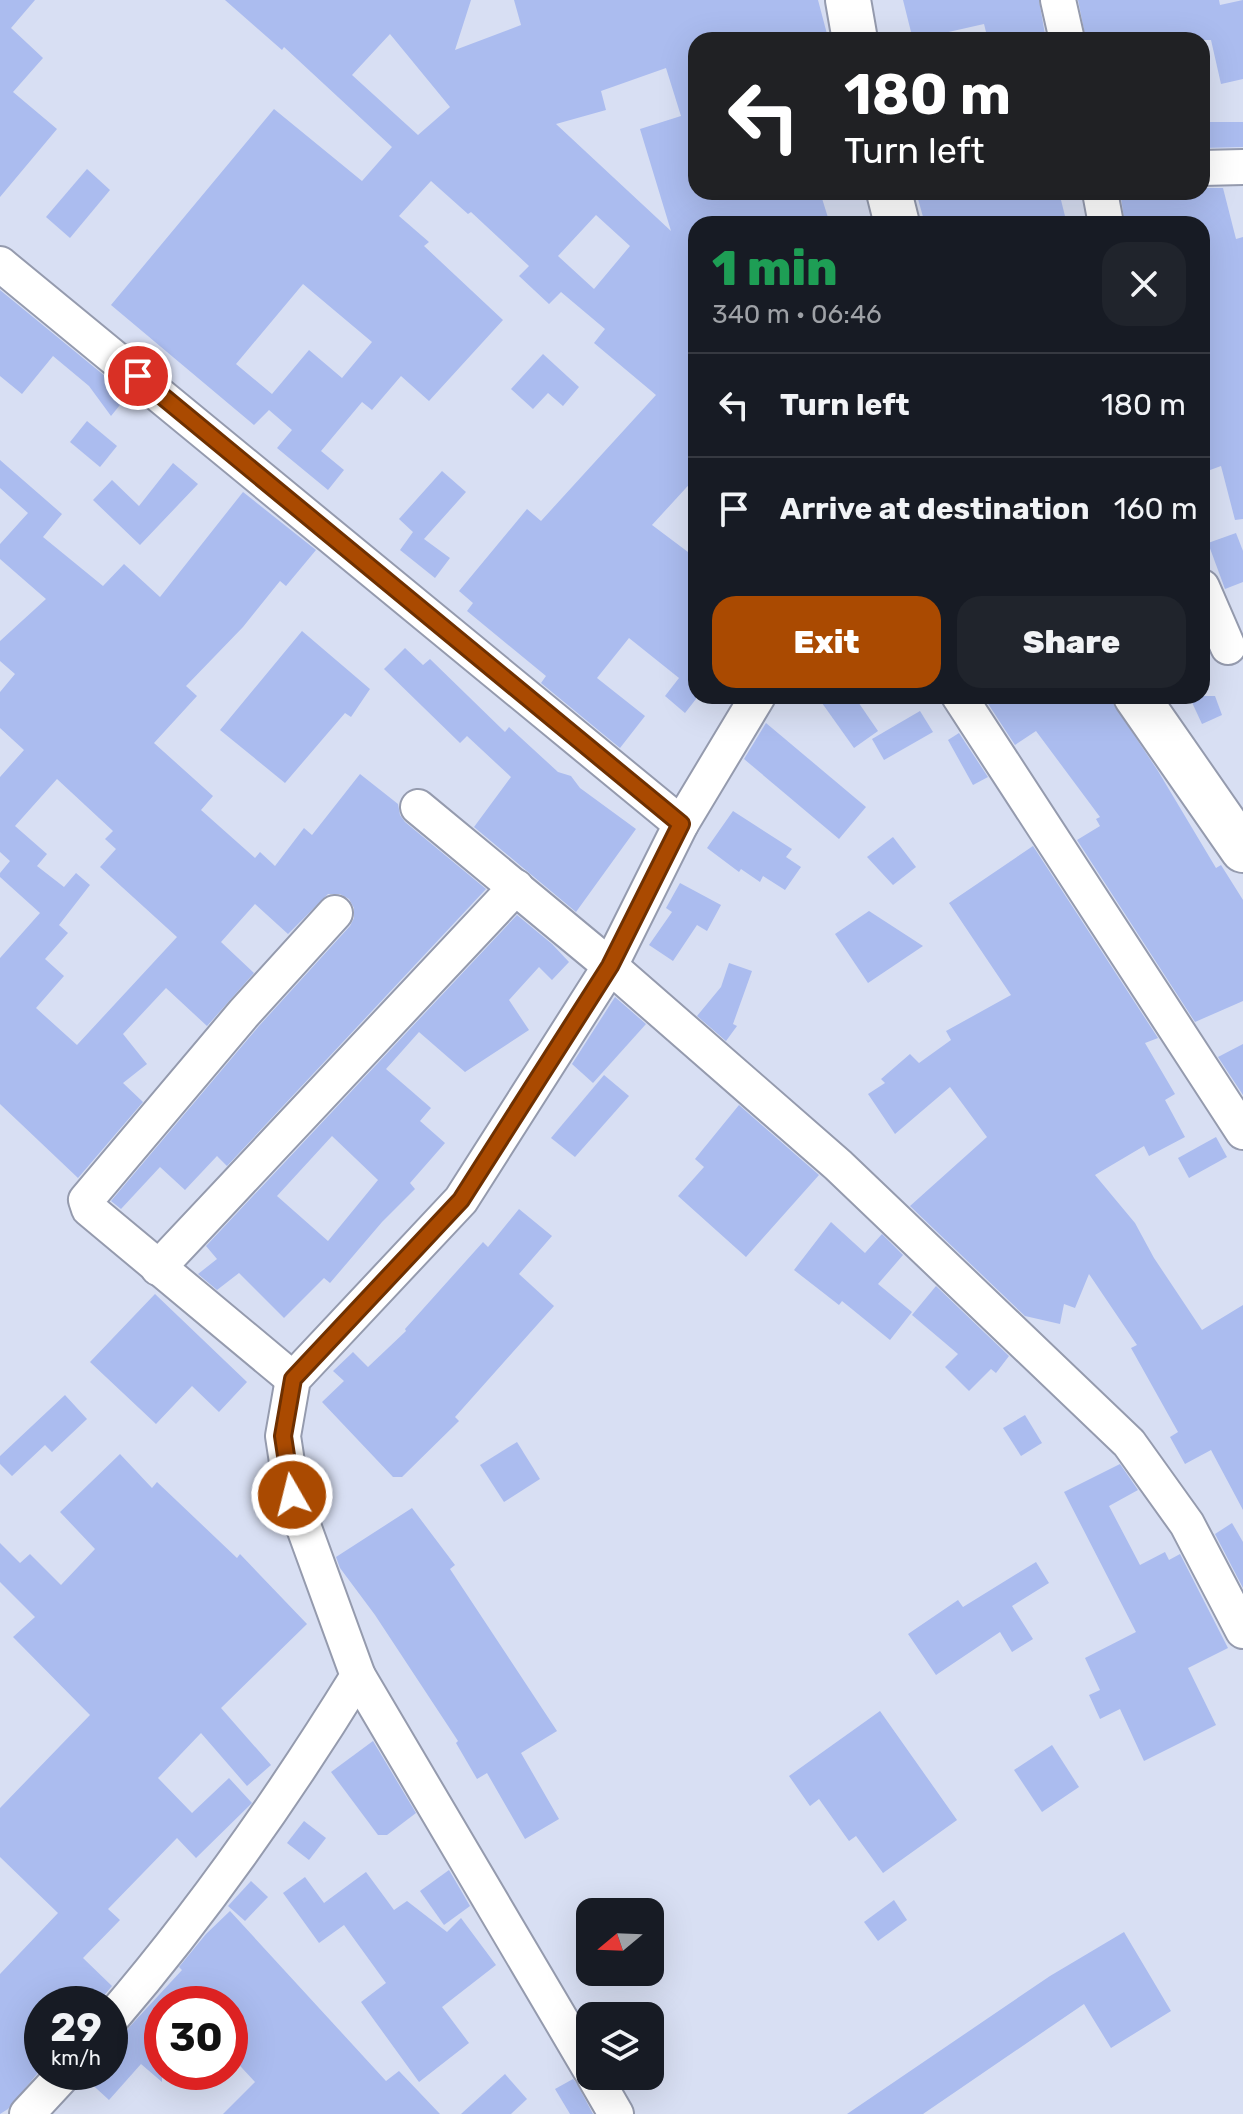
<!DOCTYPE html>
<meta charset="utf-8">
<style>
body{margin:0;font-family:Rubik,sans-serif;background:#20242c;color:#f1f3f6;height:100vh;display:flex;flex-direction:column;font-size:30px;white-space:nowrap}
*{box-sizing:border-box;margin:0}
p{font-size:26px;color:#9ea1a6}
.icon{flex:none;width:44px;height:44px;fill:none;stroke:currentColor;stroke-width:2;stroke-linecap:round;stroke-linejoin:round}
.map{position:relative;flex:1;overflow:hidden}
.sheet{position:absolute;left:688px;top:216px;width:522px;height:488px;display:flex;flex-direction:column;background:#171b24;border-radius:24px;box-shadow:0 8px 32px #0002}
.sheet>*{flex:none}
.banner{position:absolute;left:688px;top:32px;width:522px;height:168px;border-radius:24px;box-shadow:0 8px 32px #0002;background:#202124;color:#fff;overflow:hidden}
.needle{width:52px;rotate:251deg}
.controls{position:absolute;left:576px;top:1898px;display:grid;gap:16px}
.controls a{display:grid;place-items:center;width:88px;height:88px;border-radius:16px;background:#171b24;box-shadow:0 8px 32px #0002;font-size:40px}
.speed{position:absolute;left:24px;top:1986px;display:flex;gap:16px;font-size:40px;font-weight:700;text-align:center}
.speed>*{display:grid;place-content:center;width:104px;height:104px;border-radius:50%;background:#171b24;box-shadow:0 8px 32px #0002;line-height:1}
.speed small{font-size:20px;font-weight:400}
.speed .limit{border:12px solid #d22;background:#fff;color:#111}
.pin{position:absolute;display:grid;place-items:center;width:68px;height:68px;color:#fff;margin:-34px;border:4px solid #fff;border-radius:50%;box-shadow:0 2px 8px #0007}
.me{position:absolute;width:88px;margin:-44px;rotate:352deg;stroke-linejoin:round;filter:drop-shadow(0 0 6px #0008)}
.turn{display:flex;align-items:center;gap:28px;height:168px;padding:0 24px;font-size:36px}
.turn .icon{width:104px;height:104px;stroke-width:2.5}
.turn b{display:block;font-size:56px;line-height:68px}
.round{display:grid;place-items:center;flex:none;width:84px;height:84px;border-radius:24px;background:#20242c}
.summary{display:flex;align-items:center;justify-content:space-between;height:136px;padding:0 24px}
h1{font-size:48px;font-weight:800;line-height:60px;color:#1e9e55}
.action{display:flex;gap:16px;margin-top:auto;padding:16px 24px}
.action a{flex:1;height:92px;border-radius:24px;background:#aa4a01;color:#fff;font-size:32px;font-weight:800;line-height:92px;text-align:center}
.action a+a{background:#20242c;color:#f1f3f6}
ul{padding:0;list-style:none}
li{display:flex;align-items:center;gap:24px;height:104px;padding:0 24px;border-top:2px solid #363941}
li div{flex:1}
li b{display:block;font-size:30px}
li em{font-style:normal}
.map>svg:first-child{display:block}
.building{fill:#abbcef;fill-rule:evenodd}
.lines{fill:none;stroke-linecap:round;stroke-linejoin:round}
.street-casing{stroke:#959bae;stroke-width:38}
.secondary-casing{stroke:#959bae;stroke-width:48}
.street{stroke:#fff;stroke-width:34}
.secondary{stroke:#fff;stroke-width:44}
.route-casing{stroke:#6e3001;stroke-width:20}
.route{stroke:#aa4a01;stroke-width:14}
</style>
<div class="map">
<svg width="1243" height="2114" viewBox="0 0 1243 2114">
<rect width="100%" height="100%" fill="#d8dff3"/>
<g class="building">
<polygon points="0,0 35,0 11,28 43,58 13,92 57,129 0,197"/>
<path d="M225,0h246l-16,50 66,-25 -7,-25h304l9,34 -21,6h-110v152h124l10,32h-134v253l-44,48 44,33v141l-11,14 -20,-17 14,-18 -50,-40 -32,40 48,38 -25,32 -79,-65 5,-7 -79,-65 6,-8 -14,-12 68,-82 14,12 115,-126 -62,-52 11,-14 -44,-37 -12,12 -30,-28 10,-10 -58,-54 -3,2 -37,-33 -32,35 30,26 -5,4 79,74 -74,81 -28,-25 -29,34 -10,-8 -41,49 23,19 -16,20 -51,-42 15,-18 -23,-20 -15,15 -143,-120 163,-196 88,72 30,-34 -108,-100 -2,3zM390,34l60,73 -32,28 -66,-60zM666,68l15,48 -41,13 31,102 -115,-107 50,-14 -5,-19zM596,215l34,31 -36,43 -36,-33zM303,284l69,58 -30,36 -33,-28 -37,44 -36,-30z"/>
<polygon points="903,0 1039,0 1046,40 988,40 984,24 913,40"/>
<polygon points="1078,0 1219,0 1220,5 1243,0 1243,79 1221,84 1211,40 1086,40"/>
<polygon points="1202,122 1243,122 1243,147 1202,148"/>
<polygon points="87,169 110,190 70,238 46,217"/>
<polygon points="1202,188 1223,188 1236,239 1243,237 1243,519 1235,520 1221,466 1202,473 1202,224 1125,224 1120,192 1202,192"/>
<polygon points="916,192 1059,192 1067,224 925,224"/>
<polygon points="0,290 128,395 111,416 89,386 53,356 22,394 0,376"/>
<polygon points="543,354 579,387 563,406 548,393 533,409 511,389"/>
<polygon points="87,421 117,446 100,467 70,442"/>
<path d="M0,460l62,54 -19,23 60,49 21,-22 36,33 83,-105 73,58 -30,36 -6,-5 -37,46 -57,59 11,10 -43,47 59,53 -12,14 54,48 5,-6 15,14 29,-38 8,7 48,-61 38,30 2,11 5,7 81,67 -259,277 -10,-10 -32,34 -25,-23 -39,42 -10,-8 148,-175 91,-100 4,-8v-10l-5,-9 -9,-5h-12l-40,40 -33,-30 -34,38 33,31 -47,53 -41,-38 -43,46 24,30 -24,19 20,19 -65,76 -78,-74v-146l40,-45 -40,-36v-4l10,-12 -10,-9v-75l24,-27 -24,-22v-36l15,-18 -15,-13v-20l46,-42 -46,-40v-15l28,-31 -28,-25zM57,779l56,52 -8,8 11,10 -16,18 77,70 -100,108 -41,-37 28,-32 -19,-17 23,-26 -9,-8 31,-40 -14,-12 -12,14 -27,-21 10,-12 -32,-28z"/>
<polygon points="173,463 198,484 140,545 93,500 112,480 139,506"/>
<polygon points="442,471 466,492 424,539 450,558 435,578 400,550 413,532 399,519"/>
<polygon points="1236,533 1243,551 1243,582 1225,589 1208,543"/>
<polygon points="302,631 370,689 351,717 345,713 285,783 220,730"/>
<polygon points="405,648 423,665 430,659 505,732 509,727 558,772 571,776 580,788 636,829 576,912 474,827 511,777 467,736 460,743 384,669"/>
<polygon points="817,696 854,696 878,731 854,748"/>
<polygon points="983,696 1108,696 1158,771 1216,868 1221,865 1243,900 1243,1001 1195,1022 1077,840 1100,826 1096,819 1100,817 1036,731 1015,745"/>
<polygon points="1189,696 1215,696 1222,715 1202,724"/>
<polygon points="920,711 933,732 884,760 872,739"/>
<polygon points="766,723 866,807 839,839 744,759"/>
<polygon points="959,733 988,777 973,785 948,740"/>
<polygon points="733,811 792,849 786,857 801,867 785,890 763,876 760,882 741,869 739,872 707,848"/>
<polygon points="893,837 916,867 893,885 867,857"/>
<polygon points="1033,846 1158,1038 1145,1043 1175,1094 1165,1100 1185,1137 1149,1156 1144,1146 1095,1175 1135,1223 1154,1258 1202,1330 1243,1305 1243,1510 1211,1450 1185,1464 1170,1437 1178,1432 1131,1348 1137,1345 1089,1274 1075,1308 1064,1304 1060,1324 1025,1316 910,1206 987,1137 950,1087 895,1134 868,1094 885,1083 881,1079 910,1054 919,1063 951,1040 946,1031 1011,995 949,903"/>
<polygon points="680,883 721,905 707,931 697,925 673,961 649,945 672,912 666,908"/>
<polygon points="869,911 923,946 868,983 835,934"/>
<path d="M517,915l35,29 17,18 -17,18 -13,-13 -30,33 20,30 -64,42 -46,-40 -33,37 45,39 -11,13 25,22 -35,40 5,6 -33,33 -52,61 -6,-5 -40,40 -45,-45 -22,17 -19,-16 19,-15 -11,-13zM332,1136l46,44 -50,61 -51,-45z"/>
<polygon points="729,963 752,971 733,1024 737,1026 726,1041 697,1016 721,987"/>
<polygon points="615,997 646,1024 593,1083 572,1064"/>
<polygon points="1243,1044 1243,1095 1218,1057"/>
<polygon points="604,1075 629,1096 575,1157 551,1138"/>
<polygon points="739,1105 819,1175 746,1257 678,1196 704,1167 695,1159"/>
<polygon points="1216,1137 1227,1157 1189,1178 1178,1158"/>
<polygon points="519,1209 552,1236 519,1274 554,1306 455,1417 459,1421 402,1477 393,1477 322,1402 344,1381 333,1371 353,1352 368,1367 406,1331 405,1329 483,1242 488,1247"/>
<polygon points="831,1222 865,1253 882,1234 903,1255 878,1284 912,1312 890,1340 842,1301 839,1305 794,1270"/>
<polygon points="936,1286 1009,1356 996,1373 991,1369 969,1391 945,1367 958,1354 912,1315"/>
<polygon points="155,1294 247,1382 219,1412 192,1386 156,1424 90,1362"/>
<polygon points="65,1395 87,1419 52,1452 45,1445 12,1476 0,1464 0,1456"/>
<polygon points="1025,1415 1042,1443 1021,1456 1003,1428"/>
<polygon points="517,1442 540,1479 504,1502 480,1465"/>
<polygon points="120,1454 152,1488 157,1482 237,1558 240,1554 307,1624 221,1708 271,1765 247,1786 201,1733 158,1778 192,1813 229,1778 252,1803 196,1858 177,1838 108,1909 120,1920 83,1958 112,1986 97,2004 42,2004 42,2068 8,2109 0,2114 0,1974 58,1913 0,1857 0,1808 90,1715 13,1637 35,1617 0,1582 0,1543 20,1563 30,1554 61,1585 95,1549 60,1512"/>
<polygon points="1120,1464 1138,1490 1109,1506 1140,1565 1165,1552 1169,1560 1180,1554 1228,1648 1188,1668 1216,1725 1144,1761 1120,1709 1100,1719 1089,1695 1100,1690 1085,1658 1136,1632 1064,1492"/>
<polygon points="412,1508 455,1565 450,1569 557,1731 521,1753 559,1819 525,1839 487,1773 477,1779 456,1743 458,1741 375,1615 340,1568 336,1557"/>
<polygon points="1232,1523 1243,1542 1243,1588 1215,1534"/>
<polygon points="1036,1562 1049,1583 1012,1606 1033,1639 1012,1652 1000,1632 936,1675 908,1634 958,1600 963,1607"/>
<polygon points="880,1711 957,1820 883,1873 856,1836 849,1841 819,1799 810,1806 789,1776"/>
<polygon points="373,1741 416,1813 387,1835 378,1835 331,1772"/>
<polygon points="1052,1745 1079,1787 1042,1812 1014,1770"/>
<polygon points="304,1821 326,1838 309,1860 287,1843"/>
<polygon points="449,1870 470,1906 444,1925 420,1891"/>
<polygon points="366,1872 394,1910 407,1901 447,1932 461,1918 496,1965 442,2007 469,2043 419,2082 361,2002 386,1983 344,1925 319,1943 283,1893 305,1877 324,1903"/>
<polygon points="251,1881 268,1897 245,1921 228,1906"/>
<polygon points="894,1900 907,1920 878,1941 864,1922"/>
<polygon points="230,1911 386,2081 399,2071 440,2114 223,2114 255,2082 230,2055 230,2004 162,2004 162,2082 141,2064 109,2100 85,2078 85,2072 110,2072 110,2048 182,1970 179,1967 206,1934"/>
<polygon points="1124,1932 1171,2011 1111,2048 1084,2004 923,2114 847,2114 1050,1976"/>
<polygon points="505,2074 527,2099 511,2114 461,2114"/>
<polygon points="573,2079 576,2082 593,2114 570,2114 555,2089"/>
</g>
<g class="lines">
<g class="street-casing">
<g id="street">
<polyline points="1058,0 1067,40"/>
<polyline points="1202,168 1243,167"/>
<polyline points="1100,192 1106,224"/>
<polyline points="0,264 681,824"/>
<polyline points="1202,587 1228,647"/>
<polyline points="959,696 1243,1132"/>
<polyline points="418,807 610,966 838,1165 1129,1443 1187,1524 1243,1631"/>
<polyline points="158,1268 516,887"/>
<polyline points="293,1379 89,1209 86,1200 244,1013 335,913"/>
<polyline points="358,1676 590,2069"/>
<path d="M110,2020c93,-108 174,-224 248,-344l-66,-181 -9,-59 10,-57 168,-179 149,-234 71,-142 77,-128"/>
<polyline points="594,2076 616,2114"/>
<polyline points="27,2114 66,2072"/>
</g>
</g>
<g class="secondary-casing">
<g id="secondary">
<polyline points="848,0 855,40"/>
<polyline points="889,192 897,224"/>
<polyline points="1136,696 1243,850"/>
</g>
</g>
<use href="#street" class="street"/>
<use href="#secondary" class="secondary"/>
</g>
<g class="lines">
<g class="route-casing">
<polyline id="route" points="138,376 681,824 610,966 461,1200 293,1379 283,1436 292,1495"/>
</g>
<use href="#route" class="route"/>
</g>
</svg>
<div class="controls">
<a><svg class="needle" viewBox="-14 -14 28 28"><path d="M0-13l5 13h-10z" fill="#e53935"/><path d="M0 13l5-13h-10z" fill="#9ea1a6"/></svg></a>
<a><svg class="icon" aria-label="layers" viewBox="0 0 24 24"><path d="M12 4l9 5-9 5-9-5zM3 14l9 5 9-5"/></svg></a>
</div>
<div class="speed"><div>29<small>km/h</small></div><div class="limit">30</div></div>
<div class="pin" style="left:138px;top:376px;background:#d93025"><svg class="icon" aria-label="arrive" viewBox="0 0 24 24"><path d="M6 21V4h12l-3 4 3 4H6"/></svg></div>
<svg class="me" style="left:292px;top:1495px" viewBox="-20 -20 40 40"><circle r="17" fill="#aa4a01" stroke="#fff" stroke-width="3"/><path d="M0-11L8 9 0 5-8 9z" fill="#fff"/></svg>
<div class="banner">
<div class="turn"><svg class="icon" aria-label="left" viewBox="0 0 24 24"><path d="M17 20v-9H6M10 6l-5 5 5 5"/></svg><div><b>180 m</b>Turn left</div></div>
</div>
<section class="sheet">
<div class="summary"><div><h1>1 min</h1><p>340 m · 06:46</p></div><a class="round"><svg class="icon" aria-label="close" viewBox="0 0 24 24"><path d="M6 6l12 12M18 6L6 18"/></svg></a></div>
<ul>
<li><svg class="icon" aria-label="left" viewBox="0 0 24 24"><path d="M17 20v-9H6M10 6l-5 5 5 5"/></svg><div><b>Turn left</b></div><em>180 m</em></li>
<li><svg class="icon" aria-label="arrive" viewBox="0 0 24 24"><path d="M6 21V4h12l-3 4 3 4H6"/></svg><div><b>Arrive at destination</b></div><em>160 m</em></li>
</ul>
<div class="action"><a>Exit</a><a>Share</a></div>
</section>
</div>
